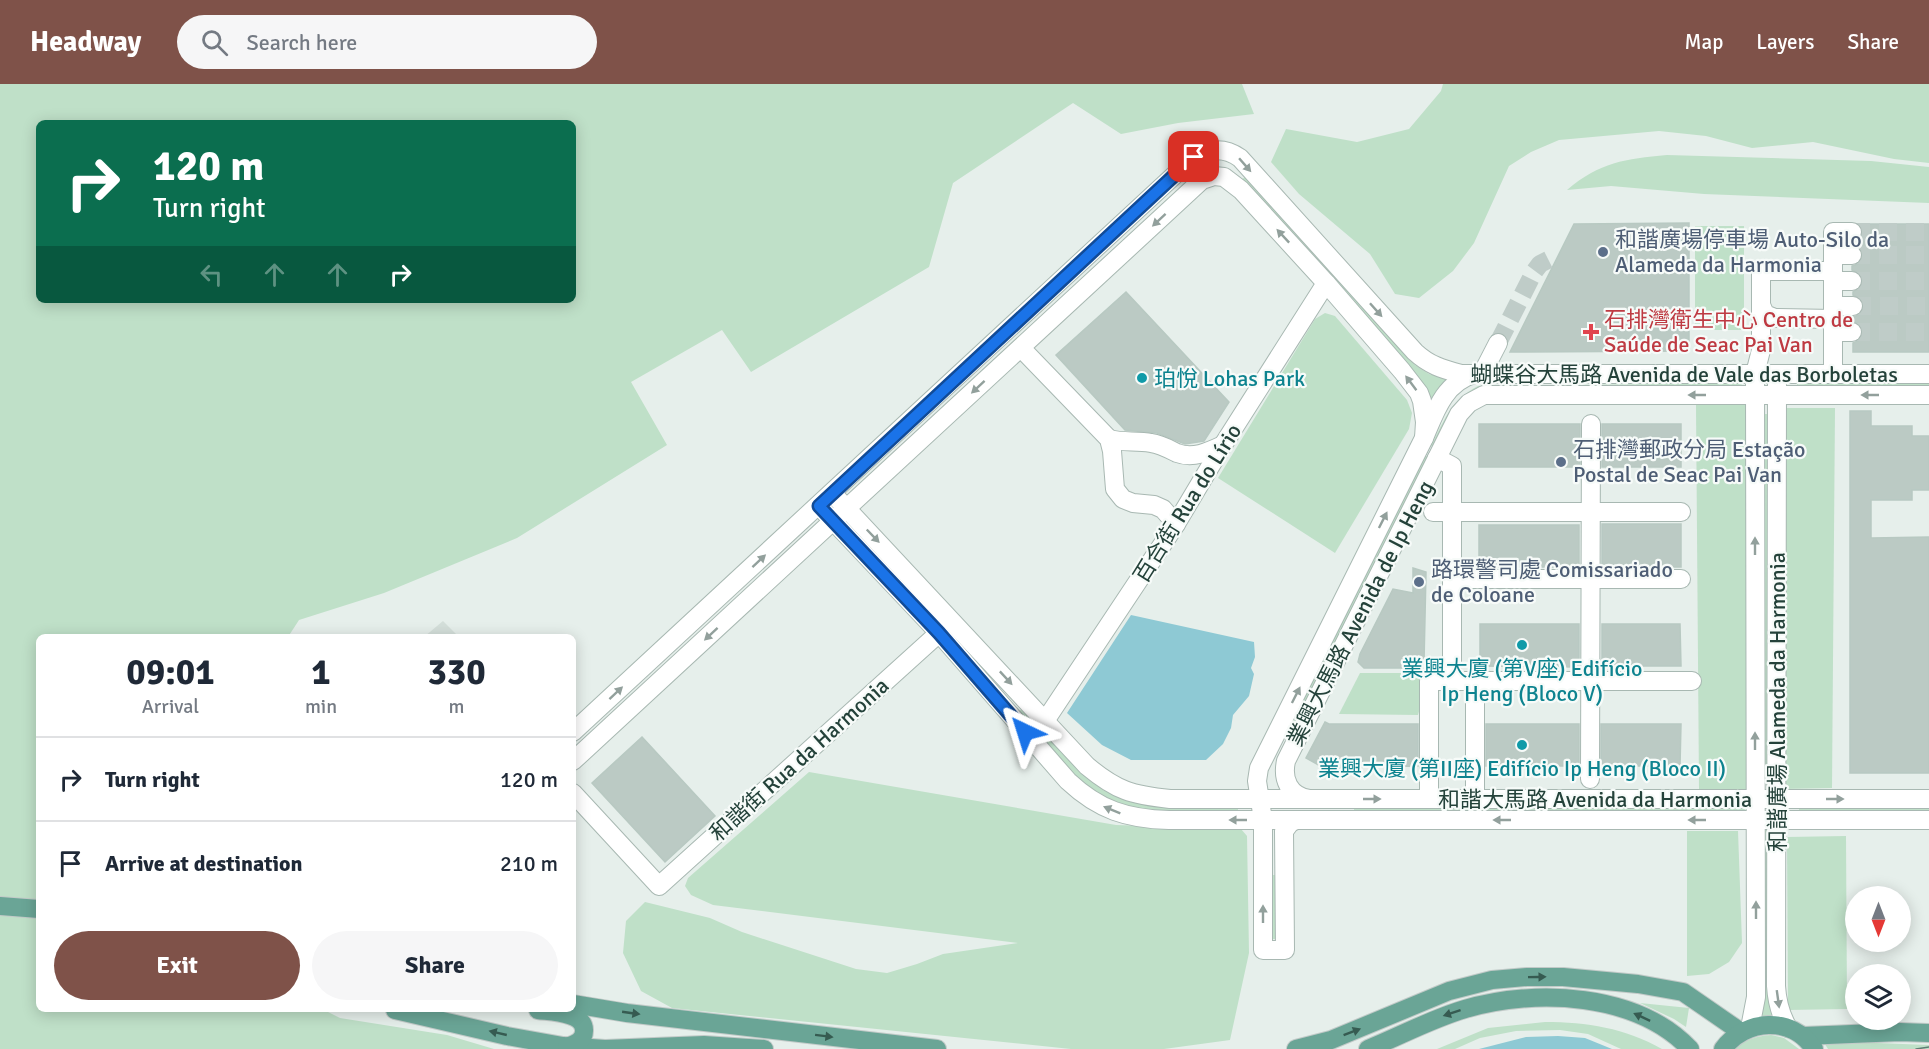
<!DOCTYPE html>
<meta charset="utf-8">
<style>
body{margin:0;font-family:Signika,"Noto Sans SC",sans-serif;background:#f6f6f7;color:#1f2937;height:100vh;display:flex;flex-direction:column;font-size:22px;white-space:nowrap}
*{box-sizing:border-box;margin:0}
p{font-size:20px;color:#747a83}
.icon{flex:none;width:33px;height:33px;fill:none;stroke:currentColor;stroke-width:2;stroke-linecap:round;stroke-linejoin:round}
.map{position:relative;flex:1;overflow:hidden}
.details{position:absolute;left:36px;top:550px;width:540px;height:378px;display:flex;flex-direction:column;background:#fff;border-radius:9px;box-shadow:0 3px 15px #0003}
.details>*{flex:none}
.banner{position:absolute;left:36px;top:36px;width:540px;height:183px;border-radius:9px;box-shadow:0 3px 15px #0003;background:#0b6e4f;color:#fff;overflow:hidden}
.needle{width:39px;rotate:180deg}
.tools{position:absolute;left:1845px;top:802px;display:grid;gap:12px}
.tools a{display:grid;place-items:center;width:66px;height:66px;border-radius:50%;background:#fff;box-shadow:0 3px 15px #0003;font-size:30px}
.pin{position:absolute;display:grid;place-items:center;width:51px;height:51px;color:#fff;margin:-26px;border-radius:12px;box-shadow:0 3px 9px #0006}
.me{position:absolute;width:66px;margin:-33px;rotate:319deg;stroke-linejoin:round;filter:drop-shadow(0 0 4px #0008)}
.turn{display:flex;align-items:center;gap:21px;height:126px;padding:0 18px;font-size:27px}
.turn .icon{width:78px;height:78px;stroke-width:2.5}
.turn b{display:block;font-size:42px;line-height:51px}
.lanes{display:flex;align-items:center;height:57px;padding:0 18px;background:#0003;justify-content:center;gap:30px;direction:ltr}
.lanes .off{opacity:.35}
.eta{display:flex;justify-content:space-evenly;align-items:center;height:102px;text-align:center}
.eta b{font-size:36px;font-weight:800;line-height:42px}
.button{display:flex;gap:12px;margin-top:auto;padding:12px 18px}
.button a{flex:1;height:69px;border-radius:36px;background:#7f5249;color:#fff;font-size:24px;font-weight:800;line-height:69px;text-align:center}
.button a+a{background:#f6f6f7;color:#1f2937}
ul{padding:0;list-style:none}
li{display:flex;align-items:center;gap:18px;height:84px;padding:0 18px;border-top:2px solid #e0e1e3}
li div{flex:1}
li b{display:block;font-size:22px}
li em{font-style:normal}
header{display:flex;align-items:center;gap:36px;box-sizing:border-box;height:84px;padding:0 30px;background:#7f5249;color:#fff}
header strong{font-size:28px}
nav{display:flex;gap:33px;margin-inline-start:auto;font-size:21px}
.search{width:420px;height:54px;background:#f6f6f7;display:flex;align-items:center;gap:15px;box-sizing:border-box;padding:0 21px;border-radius:33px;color:#747a83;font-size:22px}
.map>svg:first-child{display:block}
.built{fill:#d4dfda}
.green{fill:#bfe0c8;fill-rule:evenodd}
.water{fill:#8ec9d4}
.building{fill:#bbcac4;stroke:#b8c9c2;stroke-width:1.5}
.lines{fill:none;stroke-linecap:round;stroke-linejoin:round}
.minor-tunnel{stroke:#bfccc8;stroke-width:18;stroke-dasharray:18 9;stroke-linecap:butt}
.minor-casing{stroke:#a8b8b2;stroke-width:20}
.major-casing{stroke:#c2cac8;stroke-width:20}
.minor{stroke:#fff;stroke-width:18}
.major{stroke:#6aa596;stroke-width:18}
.tram{stroke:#5f7d75;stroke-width:1.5}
.oneway{fill:#92a09c}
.oneway2{fill:#365b51}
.route-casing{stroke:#114b97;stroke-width:15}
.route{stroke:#1a73e8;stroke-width:10}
.service-dot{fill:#5c6f8a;stroke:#f7fbf9;stroke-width:2}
.health-dot{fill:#e0444e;stroke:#f7fbf9;stroke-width:2}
.culture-dot{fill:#0f9aa8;stroke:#f7fbf9;stroke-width:2}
.labels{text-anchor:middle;stroke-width:4.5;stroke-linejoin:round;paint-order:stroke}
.service-label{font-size:22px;fill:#4e5e75;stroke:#f7fbf9;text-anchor:start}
.health-label{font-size:22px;fill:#be3a42;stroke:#f7fbf9;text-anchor:start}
.street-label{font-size:22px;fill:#24423a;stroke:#f7fbf9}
.culture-label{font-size:22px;fill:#0d838f;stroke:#f7fbf9}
</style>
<header>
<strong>Headway</strong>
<div class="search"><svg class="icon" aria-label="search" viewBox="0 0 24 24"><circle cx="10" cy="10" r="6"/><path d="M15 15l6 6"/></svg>Search here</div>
<nav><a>Map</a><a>Layers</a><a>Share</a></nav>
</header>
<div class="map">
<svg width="1929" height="965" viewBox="0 0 1929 965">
<rect width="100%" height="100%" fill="#e6efeb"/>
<polygon class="built" points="443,537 459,553 424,553"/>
<g class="green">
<path d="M0,0h1242l12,30 -76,9 -57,11 -48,-31 -120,80 -24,84 -178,105 -29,-42 -91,52 36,63 -150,93 -133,55 -85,27 -11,17 -249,1v372h285l16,8 107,17 47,14h-494zM39,39h534v177h-534z"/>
<polygon points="1443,0 1929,0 1929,79 1894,75 1813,58 1752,64 1706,52 1659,47 1559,56 1531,68 1509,82 1474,159 1453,187 1419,214 1395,210 1370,170 1299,110 1271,78 1286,45 1357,58 1409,45 1441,7"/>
<path d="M1667,71l204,6 58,6v36l-225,-9 -93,-8 -44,4c33,-28 58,-31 100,-35z"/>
<polygon points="1245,93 1415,281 1429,290 1449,295 1433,317 1426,305 1241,96"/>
<rect x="1695" y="142" width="49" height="104"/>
<polygon points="1325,229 1335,232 1407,316 1412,329 1409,345 1335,469 1218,394 1315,235"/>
<path d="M1742,299l-1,6 -251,1 -55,58 -4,-2c14,-27 19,-45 47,-60z"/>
<rect x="1797" y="299" width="132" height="5"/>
<polygon points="1696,321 1746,321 1747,705 1699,705"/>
<polygon points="1786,324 1835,324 1832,704 1783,705"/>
<polygon points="1764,330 1769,330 1768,697 1764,697"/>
<polygon points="1424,371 1428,373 1291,646 1286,644"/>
<path d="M1360,589h58c5,16 5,25 0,42l-79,-1z"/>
<polygon points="1024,623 1088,693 1103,706 1121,714 1238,724 1238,726 1237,727 1160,728 1120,722 1088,706 1017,629"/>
<polygon points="809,688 1116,741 1241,745 1247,752 1249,869 1230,956 1164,965 1071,965 672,924 641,907 623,869 626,837 645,818 710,834 742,848 856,885 887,889 917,880 943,870 1018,859 713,821 691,811 685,802 688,794"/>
<polygon points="1354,724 1745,724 1745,728 1354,729"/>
<rect x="1799" y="724" width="130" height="4"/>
<polygon points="1763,739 1768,739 1768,913 1777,936 1758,932"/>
<polygon points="1687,747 1738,747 1742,859 1729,878 1709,890 1687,892"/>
<polygon points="1846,752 1847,925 1788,926 1787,753"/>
<rect x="1271" y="791" width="5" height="64"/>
<polygon points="1640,919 1689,924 1686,943 1674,935"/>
<path d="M1545,938c42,0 80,6 117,27h-41l-33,-15 -28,-4 -44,1 -36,7 -25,11h-18l51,-21z"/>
<path d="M1771,951l13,3 15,11h-64c11,-10 22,-13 36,-14z"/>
<polygon points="1823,957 1929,961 1929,965 1828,965"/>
</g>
<g class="water">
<polygon points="1131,531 1254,558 1255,573 1251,584 1254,590 1249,612 1233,631 1231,644 1223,660 1206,676 1131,676 1102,661 1067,629"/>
<polygon points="1558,952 1585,954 1612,965 1479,965 1526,953"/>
</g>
<g class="building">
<polygon points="1689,139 1689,267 1510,268 1574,140"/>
<polygon points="1859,140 1929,140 1929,268 1853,268 1853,259 1858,257 1863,249 1861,242 1853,237 1853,233 1859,231 1864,223 1862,216 1853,211 1853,208 1861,203 1863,198 1861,191 1852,186 1852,182 1858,180 1863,172 1861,165 1852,160 1862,153 1863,147"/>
<polygon points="1126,208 1229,318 1204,357 1185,360 1157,349 1125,346 1056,271"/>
<polygon points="1850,327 1871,327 1871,342 1912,342 1912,352 1929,352 1929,406 1912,406 1912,416 1871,416 1871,454 1929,453 1929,689 1850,689"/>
<rect x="1479" y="340" width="101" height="43"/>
<rect x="1602" y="340" width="79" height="43"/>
<rect x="1602" y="440" width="79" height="43"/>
<rect x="1479" y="441" width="100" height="42"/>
<polygon points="1413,484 1426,488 1424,579 1418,584 1364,584 1358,578 1360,570 1393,505 1413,509"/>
<polygon points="1480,540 1579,540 1579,583 1480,582"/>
<polygon points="1602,540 1680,540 1681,582 1602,582"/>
<polygon points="1325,638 1329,640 1418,640 1418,682 1324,684 1306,674"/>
<rect x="1486" y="640" width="93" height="42"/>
<polygon points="1601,640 1681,640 1680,682 1601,682"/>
<polygon points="642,653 715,732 665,778 592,699"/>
</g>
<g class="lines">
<g class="minor-tunnel">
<polyline points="1852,148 1929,148"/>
<polyline points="1852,171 1929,171"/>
<polyline points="1852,197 1929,197"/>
<polyline points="1853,222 1929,222"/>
<polyline points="1852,248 1929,248"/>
<polyline points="1498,259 1534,188 1540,180 1552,174"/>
</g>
<g class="minor-casing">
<g id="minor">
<polyline points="1833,171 1852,171"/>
<polyline points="1833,197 1852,197"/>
<polyline points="1761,221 1765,230 1775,234 1833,235"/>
<polyline points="1833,222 1853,222"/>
<polyline points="1833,248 1852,248"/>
<polyline points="1021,264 1109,355 1112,367 1115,405 1123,415 1133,419 1154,421 1163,425 1176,440"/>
<polyline points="1482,290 1498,259"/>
<polyline points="1833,290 1833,148 1852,148"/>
<path d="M1777,301l-1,601c1,16 4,28 12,42"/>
<path d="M1109,355c14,4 28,1 42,4 9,1 18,6 26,10 16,6 31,-1 46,-8"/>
<polyline points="1437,374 1452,382 1452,597"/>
<path d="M833,410l254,272c30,25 45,29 83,33h759"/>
<path d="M819,422l120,127 129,148c31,29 59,38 101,39h760"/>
<polyline points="1433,428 1681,428"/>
<polyline points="1452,495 1681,495"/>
<polyline points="1475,597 1475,715"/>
<polyline points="1045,637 1176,440 1223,361 1326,199"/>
<path d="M573,648l621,-575c16,-8 30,-10 46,1l175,194c14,13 27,17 46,22h468"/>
<polyline points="573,677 1202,96 1214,92 1224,93 1241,106 1326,199 1402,287 1419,309 1422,317 1425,338 1424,354"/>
<polyline points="1590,695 1591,340"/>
<polyline points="573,709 659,802 939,549"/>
<path d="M1309,715c-20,-3 -27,-20 -23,-38l173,-347 10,-11 15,-8h445"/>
<polyline points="1429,715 1429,597 1692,597"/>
<path d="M1296,736l-6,3 -6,8 1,119h-22v-130l-6,-39 2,-13 165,-330c11,-26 20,-55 50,-64"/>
<polyline points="1750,944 1756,913 1755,290 1761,266 1761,187 1833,187"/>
</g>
</g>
<g class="major-casing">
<g id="major">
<polyline points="0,822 39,825"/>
<polyline points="573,920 627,929 937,965"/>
<polyline points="395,926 507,952 563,962 605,965 704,961 764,965"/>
<path d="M538,926c13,2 47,2 46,21 0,10 -9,13 -17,16"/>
<polyline points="1803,952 1900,948 1929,949"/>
<polyline points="1296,965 1331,956 1449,907 1492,896 1527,893 1563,893 1638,900 1683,908 1741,948"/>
<path d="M1368,965c32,-13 63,-30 97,-40 71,-21 172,-16 225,40"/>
<path d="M1723,965c22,-30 69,-34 91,0"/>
</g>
</g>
<use href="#minor" class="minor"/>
<use href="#major" class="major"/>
<polyline class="tram" points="1916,965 1929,963"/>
</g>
<defs><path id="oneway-solid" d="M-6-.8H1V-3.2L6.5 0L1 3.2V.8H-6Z" transform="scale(1.5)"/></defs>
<g class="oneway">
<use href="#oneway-solid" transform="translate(1245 81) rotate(49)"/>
<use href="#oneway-solid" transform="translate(1159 136) rotate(137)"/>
<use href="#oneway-solid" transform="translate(1283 152) rotate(-133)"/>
<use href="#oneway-solid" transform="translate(1376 226) rotate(48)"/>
<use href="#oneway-solid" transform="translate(1411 299) rotate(-127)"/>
<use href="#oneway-solid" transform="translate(978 303) rotate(137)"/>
<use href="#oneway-solid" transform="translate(1697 311) rotate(180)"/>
<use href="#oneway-solid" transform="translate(1870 311) rotate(180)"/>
<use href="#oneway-solid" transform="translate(1383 436) rotate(-63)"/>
<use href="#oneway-solid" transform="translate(873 452) rotate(46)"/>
<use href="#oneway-solid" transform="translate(1755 462) rotate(-90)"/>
<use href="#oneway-solid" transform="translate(759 477) rotate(-43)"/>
<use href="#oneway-solid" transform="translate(711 550) rotate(137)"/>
<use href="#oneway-solid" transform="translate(1006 594) rotate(47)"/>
<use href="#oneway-solid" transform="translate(616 609) rotate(-43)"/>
<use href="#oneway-solid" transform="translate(1296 611) rotate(-63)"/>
<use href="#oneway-solid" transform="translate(1755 657) rotate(-90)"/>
<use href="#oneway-solid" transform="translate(1372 715)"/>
<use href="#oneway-solid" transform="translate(1835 715)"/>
<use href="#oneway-solid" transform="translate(1112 726) rotate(-158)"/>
<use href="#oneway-solid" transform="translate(1238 736) rotate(180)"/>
<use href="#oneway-solid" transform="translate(1502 736) rotate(180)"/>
<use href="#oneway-solid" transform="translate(1697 736) rotate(180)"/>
<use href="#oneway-solid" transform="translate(1756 826) rotate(-90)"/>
<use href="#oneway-solid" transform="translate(1263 830) rotate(-90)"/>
<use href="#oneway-solid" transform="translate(1778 915) rotate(82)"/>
</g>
<g class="oneway2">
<use href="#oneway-solid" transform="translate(1537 893) rotate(-1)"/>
<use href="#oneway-solid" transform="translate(631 929) rotate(8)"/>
<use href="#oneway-solid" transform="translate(1452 929) rotate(162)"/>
<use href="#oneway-solid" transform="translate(1642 933) rotate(-155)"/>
<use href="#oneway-solid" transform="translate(1352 948) rotate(-21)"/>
<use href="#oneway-solid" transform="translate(498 949) rotate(-167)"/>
<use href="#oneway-solid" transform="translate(824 952) rotate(7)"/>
</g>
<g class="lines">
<g class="route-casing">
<polyline id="route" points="1025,648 939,549 819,422 1194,73"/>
</g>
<use href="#route" class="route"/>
</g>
<g class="service-dot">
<circle cx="1603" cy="168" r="6"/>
<circle cx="1561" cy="378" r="6"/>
<circle cx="1419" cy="498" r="6"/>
</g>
<path class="health-dot" d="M1588 239h6v6h6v6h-6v6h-6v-6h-6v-6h6z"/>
<g class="culture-dot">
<circle cx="1142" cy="294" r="6"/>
<circle cx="1522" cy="561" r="6"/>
<circle cx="1522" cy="661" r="6"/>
</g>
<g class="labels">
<g class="service-label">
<text x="1615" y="163">和諧廣場停車場 Auto-Silo da<tspan x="1615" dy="25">Alameda da Harmonia</tspan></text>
<text x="1573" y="373">石排灣郵政分局 Estação<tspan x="1573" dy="25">Postal de Seac Pai Van</tspan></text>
<text x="1431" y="493">路環警司處 Comissariado<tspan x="1431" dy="25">de Coloane</tspan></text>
</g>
<g class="health-label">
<text x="1604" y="243">石排灣衛生中心 Centro de<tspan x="1604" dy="25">Saúde de Seac Pai Van</tspan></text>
</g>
<g class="street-label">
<text x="1684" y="298">蝴蝶谷大馬路 Avenida de Vale das Borboletas</text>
<text transform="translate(1187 419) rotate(-58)" y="8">百合街 Rua do Lírio</text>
<text transform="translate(1360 529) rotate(-63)" y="8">業興大馬路 Avenida de Ip Heng</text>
<text transform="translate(1777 618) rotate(-90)" y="8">和諧廣場 Alameda da Harmonia</text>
<text transform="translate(799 675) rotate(-42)" y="8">和諧街 Rua da Harmonia</text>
<text x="1595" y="723">和諧大馬路 Avenida da Harmonia</text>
</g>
<g class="culture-label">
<text x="1154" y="302" text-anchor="start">珀悅 Lohas Park</text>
<text x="1522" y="592">業興大廈 (第V座) Edifício<tspan x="1522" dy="25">Ip Heng (Bloco V)</tspan></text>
<text x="1522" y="692">業興大廈 (第II座) Edifício Ip Heng (Bloco II)</text>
</g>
</g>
</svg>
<div class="tools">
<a><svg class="needle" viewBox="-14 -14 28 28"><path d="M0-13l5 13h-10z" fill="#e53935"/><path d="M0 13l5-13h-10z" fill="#747a83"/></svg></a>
<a><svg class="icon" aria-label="layers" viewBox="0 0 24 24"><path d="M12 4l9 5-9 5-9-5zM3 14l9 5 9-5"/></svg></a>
</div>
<div class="pin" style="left:1194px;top:73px;background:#d93025"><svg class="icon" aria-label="arrive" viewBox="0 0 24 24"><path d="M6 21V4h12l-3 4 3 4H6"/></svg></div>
<svg class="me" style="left:1025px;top:648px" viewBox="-20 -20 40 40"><path d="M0-17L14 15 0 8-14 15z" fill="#1a73e8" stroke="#fff" stroke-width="4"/></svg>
<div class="banner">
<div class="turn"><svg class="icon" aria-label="right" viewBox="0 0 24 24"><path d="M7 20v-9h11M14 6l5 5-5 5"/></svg><div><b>120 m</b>Turn right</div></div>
<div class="lanes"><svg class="icon off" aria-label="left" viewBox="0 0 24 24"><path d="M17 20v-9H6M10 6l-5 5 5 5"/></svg><svg class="icon off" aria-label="ahead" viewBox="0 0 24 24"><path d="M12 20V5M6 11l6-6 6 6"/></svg><svg class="icon off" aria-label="ahead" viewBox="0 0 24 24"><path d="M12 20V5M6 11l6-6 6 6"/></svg><svg class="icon" aria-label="right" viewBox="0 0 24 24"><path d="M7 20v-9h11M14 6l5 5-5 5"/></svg></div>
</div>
<section class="details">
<div class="eta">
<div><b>09:01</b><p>Arrival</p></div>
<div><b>1</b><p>min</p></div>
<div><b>330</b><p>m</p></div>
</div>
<ul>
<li><svg class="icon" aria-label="right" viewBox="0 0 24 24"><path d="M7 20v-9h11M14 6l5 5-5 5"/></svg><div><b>Turn right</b></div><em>120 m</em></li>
<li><svg class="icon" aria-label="arrive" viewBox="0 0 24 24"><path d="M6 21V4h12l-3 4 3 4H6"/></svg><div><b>Arrive at destination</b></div><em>210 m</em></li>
</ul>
<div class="button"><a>Exit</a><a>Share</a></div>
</section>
</div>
